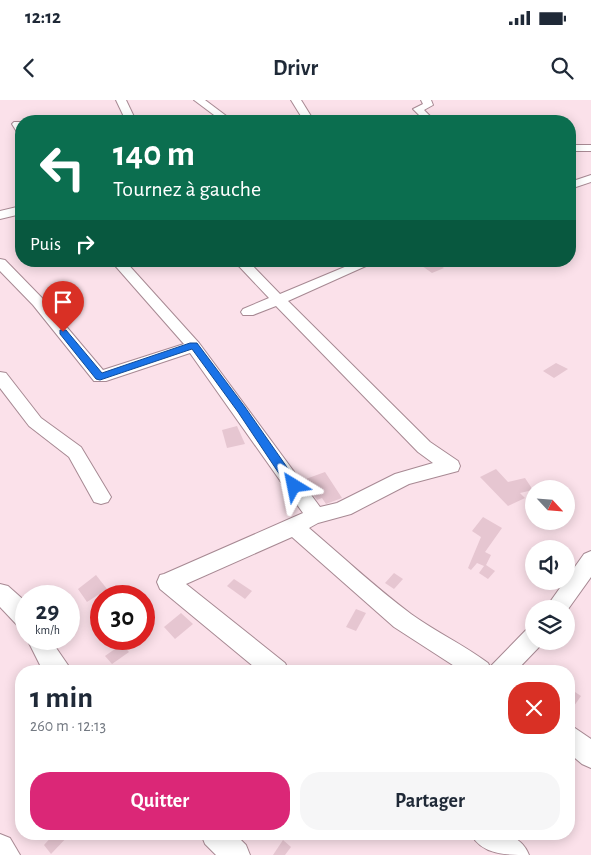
<!DOCTYPE html>
<html lang="fr">
<meta charset="utf-8">
<style>
body{margin:0;font-family:"Alegreya Sans",sans-serif;background:#f6f6f7;color:#1f2937;height:100vh;display:flex;flex-direction:column;font-size:19px;white-space:nowrap}
*{box-sizing:border-box;margin:0}
p{font-size:16px;color:#747a83}
.icon{flex:none;width:28px;height:28px;fill:none;stroke:currentColor;stroke-width:2;stroke-linecap:round;stroke-linejoin:round}
.map{position:relative;flex:1;overflow:hidden}
.details{position:absolute;left:15px;top:565px;width:560px;height:175px;display:flex;flex-direction:column;background:#fff;border-radius:20px;box-shadow:0 2px 12px #0003}
.details>*{flex:none}
.banner{position:absolute;left:15px;top:15px;width:561px;height:152px;border-radius:20px;box-shadow:0 2px 12px #0003;background:#0b6e4f;color:#fff;overflow:hidden}
.needle{width:32px;rotate:116deg}
.tools{position:absolute;left:525px;top:380px;display:grid;gap:10px}
.tools a{display:grid;place-items:center;width:50px;height:50px;border-radius:50%;background:#fff;box-shadow:0 2px 12px #0003;font-size:25px}
.speed{position:absolute;left:15px;top:485px;display:flex;gap:10px;font-size:25px;font-weight:700;text-align:center}
.speed>*{display:grid;place-content:center;width:65px;height:65px;border-radius:50%;background:#fff;box-shadow:0 2px 12px #0003;line-height:1}
.speed small{font-size:12px;font-weight:400}
.speed .limit{border:8px solid #d22;background:#fff;color:#111}
.pin{position:absolute;display:grid;place-items:center;width:42px;height:42px;color:#fff;margin:-51px -21px;border-radius:50% 50% 50% 0;rotate:-45deg;box-shadow:0 0 5px #0007}
.pin .icon{rotate:45deg}
.me{position:absolute;width:55px;margin:-28px;rotate:325deg;stroke-linejoin:round;filter:drop-shadow(0 0 4px #0008)}
.turn{display:flex;align-items:center;gap:18px;height:105px;padding:0 15px;font-size:22px}
.turn .icon{width:65px;height:65px;stroke-width:2.5}
.turn b{display:block;font-size:35px;line-height:42px}
.then{display:flex;align-items:center;height:48px;padding:0 15px;background:#0003;gap:10px;font-size:19px}
.round{display:grid;place-items:center;flex:none;width:52px;height:52px;border-radius:20px;background:#f6f6f7}
.head{display:flex;align-items:center;justify-content:space-between;height:85px;padding:0 15px}
h1{font-size:30px;font-weight:700;line-height:38px}
.cta{display:flex;gap:10px;margin-top:auto;padding:10px 15px}
.cta a{flex:1;height:58px;border-radius:20px;background:#db2777;color:#fff;font-size:20px;font-weight:700;line-height:58px;text-align:center}
.cta a+a{background:#f6f6f7;color:#1f2937}
.status{display:flex;justify-content:space-between;align-items:center;height:35px;padding:0 25px;background:#fff;direction:ltr}
.status svg{height:14px;fill:currentColor}
header{display:flex;justify-content:space-between;align-items:center;height:65px;padding:0 15px;background:#fff;font-size:22px;font-weight:700}
.map>svg:first-child{display:block}
.building{fill:#e6c6d1}
.lines{fill:none;stroke-linecap:round;stroke-linejoin:round}
.minor-casing{stroke:#a78993;stroke-width:2}
.minor{fill:#fff;fill-rule:evenodd}
.route{fill:#1a73e8;stroke:#114b97}
</style>
<div class="status"><b>12:12</b><svg viewBox="0 0 49 12"><path d="M0 12V9h3v3zM5 12V6h3v6zM10 12V3h3v9zM15 12V0h3v12zM26 1h20v11H26zM47 4h2v5h-2z"/></svg></div>
<header><svg class="icon" aria-label="back" viewBox="0 0 24 24"><path d="M15 5l-7 7 7 7"/></svg>Drivr<svg class="icon" aria-label="search" viewBox="0 0 24 24"><circle cx="10" cy="10" r="6"/><path d="M15 15l6 6"/></svg></header>
<div class="map">
<svg width="591" height="755" viewBox="0 0 591 755">
<rect width="100%" height="100%" fill="#fbe1ea"/>
<g class="building">
<polygon points="415,161 433,161 444,168 432,173"/>
<polygon points="556,263 568,269 554,278 543,271"/>
<polygon points="237,326 245,344 227,348 222,330"/>
<polygon points="496,369 508,382 525,378 533,390 520,393 525,398 508,406 480,377"/>
<polygon points="325,372 342,398 326,404 322,398 317,400 303,380"/>
<polygon points="483,417 502,428 485,452 491,455 486,465 495,471 488,479 479,473 484,466 477,463 471,470 468,468 481,437 472,431"/>
<polygon points="394,473 403,479 394,489 385,483"/>
<polygon points="96,475 107,489 87,502 78,489"/>
<polygon points="234,479 252,491 245,499 227,486"/>
<polygon points="356,509 366,513 356,531 346,527"/>
<polygon points="181,513 193,524 175,539 164,527"/>
<polygon points="122,544 129,552 112,564 105,556"/>
<polygon points="569,588 581,596 569,613"/>
<polygon points="54,734 70,734 51,754 44,745"/>
<polygon points="283,740 291,747 285,755 273,755"/>
</g>
<g class="lines">
<g class="minor-casing">
<g id="minor">
<polygon points="116,0 126,0 136,21 126,21"/>
<polygon points="194,0 205,0 233,21 222,21"/>
<polygon points="291,0 301,0 314,21 304,21"/>
<polygon points="421,0 431,0 433,5 424,10 431,17 430,21 420,21 421,17 413,9 423,4"/>
<polygon points="14,22 20,22 21,33 17,32 12,24"/>
<rect x="570" y="45" width="21" height="6"/>
<polygon points="591,75 591,82 570,89 570,82"/>
<polygon points="21,106 21,114 0,119 0,111"/>
<path d="M0,159l5,1 38,39 60,71 81,-26 -73,-83h14l74,82 121,164 17,-4 58,-29 38,-11 -15,-11 -142,-146 -23,9h-10l-2,-3 2,-3 26,-11 -35,-37h14l32,33 79,-33h18l-89,40 142,141 28,19 2,5 -2,5 -49,13 -58,30 -33,9 -9,5c34,29 67,60 102,86 25,18 53,31 77,49l2,4 36,-37 8,-3v14h9l-1,3 -26,27h-54l-68,-44 -102,-90 -106,47 99,79 4,8h-30l-99,-82 -3,-7 3,-7 4,-1 139,-61 -113,-160 -84,28h-12l-61,-76 -33,-34z"/>
<polygon points="0,272 6,273 41,318 81,347 111,397 108,402 101,404 94,402 69,357 29,326 0,288"/>
<polygon points="591,451 591,477 566,512 566,509 545,509 584,454"/>
<polygon points="0,484 8,486 26,502 26,529 18,526 0,507"/>
<polygon points="27,539 50,539 72,571 43,571"/>
<polygon points="569,624 591,639 591,668 582,664 569,653"/>
<polygon points="0,734 10,738 20,755 0,755"/>
<polygon points="201,734 235,734 246,745 250,755 216,755 205,744"/>
<path d="M471,734c23,-1 48,-4 58,21 -23,0 -47,0 -58,-21z"/>
</g>
</g>
<use href="#minor" class="minor"/>
</g>
<polygon class="route" points="60,230 66,230 102,273 190,243 197,243 245,307 298,383 298,390 290,390 238,312 192,249 100,280 96,279 60,234"/>
</svg>
<div class="tools">
<a><svg class="needle" viewBox="-14 -14 28 28"><path d="M0-13l5 13h-10z" fill="#e53935"/><path d="M0 13l5-13h-10z" fill="#747a83"/></svg></a>
<a><svg class="icon" aria-label="sound" viewBox="0 0 24 24"><path d="M4 9h4l5-4v14l-5-4H4zM17 9q2 3 0 6"/></svg></a>
<a><svg class="icon" aria-label="layers" viewBox="0 0 24 24"><path d="M12 4l9 5-9 5-9-5zM3 14l9 5 9-5"/></svg></a>
</div>
<div class="speed"><div>29<small>km/h</small></div><div class="limit">30</div></div>
<div class="pin" style="left:63px;top:232px;background:#d93025"><svg class="icon" aria-label="arrive" viewBox="0 0 24 24"><path d="M6 21V4h12l-3 4 3 4H6"/></svg></div>
<svg class="me" style="left:294px;top:386px" viewBox="-20 -20 40 40"><path d="M0-17L14 15 0 8-14 15z" fill="#1a73e8" stroke="#fff" stroke-width="4"/></svg>
<div class="banner">
<div class="turn"><svg class="icon" aria-label="left" viewBox="0 0 24 24"><path d="M17 20v-9H6M10 6l-5 5 5 5"/></svg><div><b>140 m</b>Tournez à gauche</div></div>
<div class="then">Puis<svg class="icon" aria-label="right" viewBox="0 0 24 24"><path d="M7 20v-9h11M14 6l5 5-5 5"/></svg></div>
</div>
<section class="details">
<div class="head"><div><h1>1 min</h1><p>260 m · 12:13</p></div><a class="round" style="background:#d93025;color:#fff"><svg class="icon" aria-label="close" viewBox="0 0 24 24"><path d="M6 6l12 12M18 6L6 18"/></svg></a></div>
<div class="cta"><a>Quitter</a><a>Partager</a></div>
</section>
</div>
